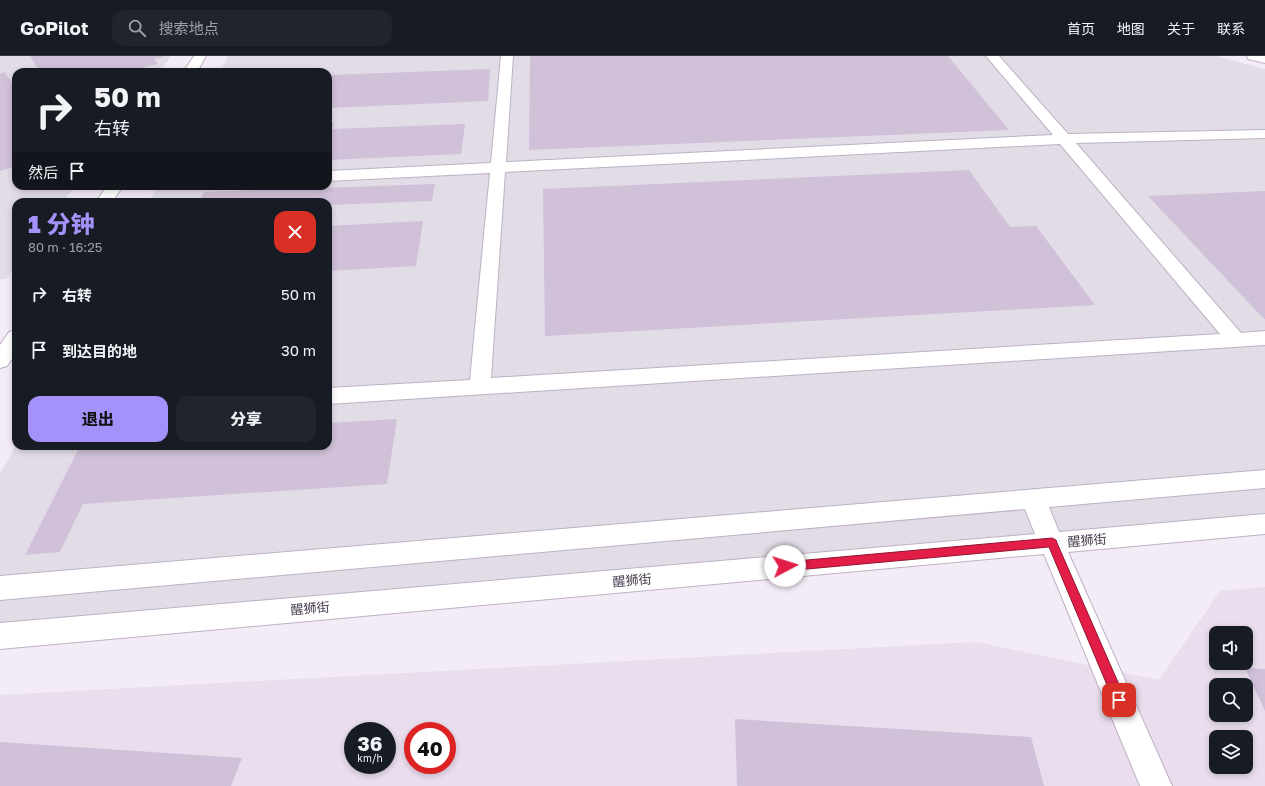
<!DOCTYPE html>
<html lang="zh">
<meta charset="utf-8">
<style>
body{margin:0;font-family:"Golos Text","Noto Sans SC",sans-serif;background:#20242c;color:#f1f3f6;height:100vh;display:flex;flex-direction:column;font-size:15px;white-space:nowrap}
*{box-sizing:border-box;margin:0}
p{font-size:13px;color:#9ea1a6}
.icon{flex:none;width:22px;height:22px;fill:none;stroke:currentColor;stroke-width:2;stroke-linecap:round;stroke-linejoin:round}
.map{position:relative;flex:1;overflow:hidden}
.details{position:absolute;left:12px;top:142px;width:320px;height:252px;display:flex;flex-direction:column;background:#171b24;border-radius:12px;box-shadow:0 2px 6px #0003}
.details>*{flex:none}
.hud{position:absolute;left:12px;top:12px;width:320px;height:122px;border-radius:12px;box-shadow:0 2px 6px #0003;background:#171b24;color:#f1f3f6;overflow:hidden}
.buttons{position:absolute;left:1209px;top:570px;display:grid;gap:8px}
.buttons a{display:grid;place-items:center;width:44px;height:44px;border-radius:8px;background:#171b24;box-shadow:0 2px 6px #0003;font-size:20px}
.speed{position:absolute;left:344px;top:666px;display:flex;gap:8px;font-size:20px;font-weight:700;text-align:center}
.speed>*{display:grid;place-content:center;width:52px;height:52px;border-radius:50%;background:#171b24;box-shadow:0 2px 6px #0003;line-height:1}
.speed small{font-size:10px;font-weight:400}
.speed .limit{border:6px solid #d22;background:#fff;color:#111}
.pin{position:absolute;display:grid;place-items:center;width:34px;height:34px;color:#fff;margin:-17px;border-radius:8px;box-shadow:0 2px 6px #0006}
.me{position:absolute;width:44px;margin:-22px;rotate:85deg;stroke-linejoin:round;filter:drop-shadow(0 0 3px #0008)}
.turn{display:flex;align-items:center;gap:14px;height:84px;padding:0 16px;font-size:18px}
.turn .icon{width:52px;height:52px;stroke-width:2.5}
.turn b{display:block;font-size:28px;line-height:34px}
.then{display:flex;align-items:center;height:38px;padding:0 16px;background:#0003;gap:8px;font-size:15px}
.round{display:grid;place-items:center;flex:none;width:42px;height:42px;border-radius:12px;background:#20242c}
.summary{display:flex;align-items:center;justify-content:space-between;height:68px;padding:0 16px}
h1{font-size:24px;font-weight:800;line-height:30px;color:#a491fa}
.primary-button{display:flex;gap:8px;margin-top:auto;padding:8px 16px}
.primary-button a{flex:1;height:46px;border-radius:12px;background:#a491fa;color:#111;font-size:16px;font-weight:800;line-height:46px;text-align:center}
.primary-button a+a{background:#20242c;color:#f1f3f6}
ul{padding:0;list-style:none}
li{display:flex;align-items:center;gap:12px;height:56px;padding:0 16px}
li div{flex:1}
li b{display:block;font-size:15px}
li em{font-style:normal}
header{display:flex;align-items:center;gap:24px;box-sizing:border-box;height:56px;padding:0 20px;background:#171b24;border-bottom:1px solid #363941}
header strong{font-size:19px}
nav{display:flex;gap:22px;margin-inline-start:auto;font-size:14px}
.search{width:280px;height:36px;background:#20242c;display:flex;align-items:center;gap:10px;box-sizing:border-box;padding:0 14px;border-radius:12px;color:#9ea1a6;font-size:15px}
.map>svg:first-child{display:block}
.residential{fill:#e9ddee;fill-rule:evenodd}
.industrial{fill:#e2dce6}
.building{fill:#d0c0d8}
.lines{fill:none;stroke-linecap:round;stroke-linejoin:round}
.minor-casing{stroke:#bfb0c5;stroke-width:2}
.minor{fill:#fff;fill-rule:evenodd}
.route{fill:#e11d48;stroke:#92132f}
.labels{text-anchor:middle;stroke-width:3;stroke-linejoin:round;paint-order:stroke}
.street-label{font-size:13px;fill:#44384b;stroke:#fff}
</style>
<header>
<strong>GoPilot</strong>
<div class="search"><svg class="icon" aria-label="search" viewBox="0 0 24 24"><circle cx="10" cy="10" r="6"/><path d="M15 15l6 6"/></svg>搜索地点</div>
<nav><a>首页</a><a>地图</a><a>关于</a><a>联系</a></nav>
</header>
<div class="map">
<svg width="1265" height="730" viewBox="0 0 1265 730">
<rect width="100%" height="100%" fill="#f3ebf6"/>
<path class="residential" d="M1265,531v199h-1265v-91l976,-53 183,38 61,-89zM1216,577h30v30h-30zM1216,629h30v30h-30zM353,675h34v34h-34zM413,675h34v34h-34zM1216,681h30v30h-30z"/>
<g class="industrial">
<polygon points="0,0 171,0 159,16 16,16 16,130 75,130 63,146 16,146 16,210 6,223 0,223"/>
<polygon points="228,0 1216,0 1265,13 1265,461 0,575 0,418 16,389 328,390 328,146 149,146 157,130 328,130 328,16 220,16"/>
</g>
<g class="building">
<polygon points="30,0 163,0 163,1 154,3 158,8 144,11 148,16 40,16"/>
<polygon points="530,0 948,0 1009,74 529,94"/>
<polygon points="490,13 488,45 328,52 328,27 331,19"/>
<polygon points="5,16 16,34 16,110 0,115 0,18"/>
<polygon points="328,67 334,67 332,73 465,68 461,98 328,104"/>
<polygon points="969,114 1010,171 1036,170 1095,249 545,280 543,133"/>
<polygon points="435,128 432,145 328,149 328,146 198,146 204,136"/>
<polygon points="1265,135 1265,263 1264,263 1148,140"/>
<polygon points="423,165 416,210 328,215 328,170"/>
<polygon points="397,363 387,428 83,448 60,496 25,499 80,390 328,390 328,367"/>
<polygon points="1245,612 1265,613 1265,655"/>
<polygon points="735,663 1031,681 1044,730 737,730"/>
<polygon points="0,686 242,702 231,730 0,730"/>
</g>
<g class="lines">
<g class="minor-casing">
<g id="minor">
<polygon points="194,0 206,0 197,16 183,16"/>
<path d="M501,0h12l-7,106 547,-27 -67,-79h13l69,78 197,-4v8l-189,5 165,190 24,-2v14l-937,59v-16l142,-8 20,-207 -162,8v-10l163,-8zM1060,88l160,190 -729,44 14,-206z"/>
<polygon points="1247,0 1265,0 1265,7 1248,3"/>
<polygon points="107,130 123,130 112,146 96,146"/>
<polygon points="16,274 16,297 7,310 0,312 0,289 9,276"/>
<polygon points="1265,414 1265,432 1049,451 1059,476 1265,458 1265,478 1068,496 1172,730 1140,730 1044,498 0,593 0,567 1035,478 1025,453 0,544 0,520"/>
</g>
</g>
<use href="#minor" class="minor"/>
</g>
<polygon class="route" points="1052,482 1056,484 1057,487 1124,640 1125,644 1124,648 1119,650 1115,648 1049,491 785,515 781,514 780,510 781,507 785,506"/>
<g class="labels">
<g class="street-label">
<text transform="translate(1087 484) rotate(-5)" y="5">醒狮街</text>
<text transform="translate(632 524) rotate(-5)" y="5">醒狮街</text>
<text transform="translate(310 552) rotate(-5)" y="5">醒狮街</text>
</g>
</g>
</svg>
<div class="buttons">
<a><svg class="icon" aria-label="sound" viewBox="0 0 24 24"><path d="M4 9h4l5-4v14l-5-4H4zM17 9q2 3 0 6"/></svg></a>
<a><svg class="icon" aria-label="search" viewBox="0 0 24 24"><circle cx="10" cy="10" r="6"/><path d="M15 15l6 6"/></svg></a>
<a><svg class="icon" aria-label="layers" viewBox="0 0 24 24"><path d="M12 4l9 5-9 5-9-5zM3 14l9 5 9-5"/></svg></a>
</div>
<div class="speed"><div>36<small>km/h</small></div><div class="limit">40</div></div>
<div class="pin" style="left:1119px;top:644px;background:#d93025"><svg class="icon" aria-label="arrive" viewBox="0 0 24 24"><path d="M6 21V4h12l-3 4 3 4H6"/></svg></div>
<svg class="me" style="left:785px;top:510px" viewBox="-20 -20 40 40"><circle r="19" fill="#fff"/><path d="M0-13L10 11 0 6-10 11z" fill="#e11d48"/></svg>
<div class="hud">
<div class="turn"><svg class="icon" aria-label="right" viewBox="0 0 24 24"><path d="M7 20v-9h11M14 6l5 5-5 5"/></svg><div><b>50 m</b>右转</div></div>
<div class="then">然后<svg class="icon" aria-label="arrive" viewBox="0 0 24 24"><path d="M6 21V4h12l-3 4 3 4H6"/></svg></div>
</div>
<section class="details">
<div class="summary"><div><h1>1 分钟</h1><p>80 m · 16:25</p></div><a class="round" style="background:#d93025;color:#fff"><svg class="icon" aria-label="close" viewBox="0 0 24 24"><path d="M6 6l12 12M18 6L6 18"/></svg></a></div>
<ul>
<li><svg class="icon" aria-label="right" viewBox="0 0 24 24"><path d="M7 20v-9h11M14 6l5 5-5 5"/></svg><div><b>右转</b></div><em>50 m</em></li>
<li><svg class="icon" aria-label="arrive" viewBox="0 0 24 24"><path d="M6 21V4h12l-3 4 3 4H6"/></svg><div><b>到达目的地</b></div><em>30 m</em></li>
</ul>
<div class="primary-button"><a>退出</a><a>分享</a></div>
</section>
</div>
